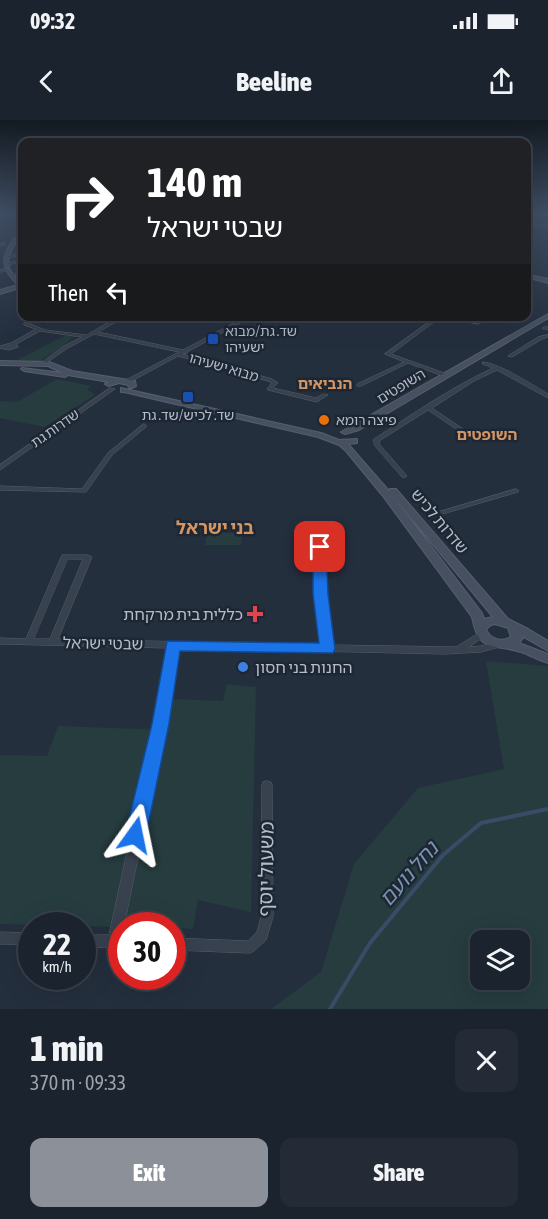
<!DOCTYPE html>
<meta charset="utf-8">
<style>
body{margin:0;font-family:"Asap Condensed","Noto Sans Hebrew",sans-serif;background:#242b36;color:#f1f3f6;height:100vh;display:flex;flex-direction:column;font-size:22px;white-space:nowrap}
*{box-sizing:border-box;margin:0}
p{font-size:20px;color:#a0a4aa}
.icon{flex:none;width:33px;height:33px;fill:none;stroke:currentColor;stroke-width:2;stroke-linecap:round;stroke-linejoin:round}
.map{position:relative;height:889px;overflow:hidden}
.side{display:flex;flex-direction:column;background:#1b232e;flex:1}
.side>*{flex:none}
.hud{position:absolute;left:18px;top:18px;width:513px;height:183px;border-radius:12px;box-shadow:0 6px 24px #0002,0 0 0 2px #39404a;background:#202124;color:#fff;overflow:hidden}
.tools{position:absolute;left:470px;top:810px;display:grid;gap:12px}
.tools a{display:grid;place-items:center;width:60px;height:60px;border-radius:12px;background:#1b232e;box-shadow:0 6px 24px #0002,0 0 0 2px #39404a;font-size:30px}
.speed{position:absolute;left:18px;top:792px;display:flex;gap:12px;font-size:30px;font-weight:700;text-align:center}
.speed>*{display:grid;place-content:center;width:78px;height:78px;border-radius:50%;background:#1b232e;box-shadow:0 6px 24px #0002,0 0 0 2px #39404a;line-height:1}
.speed small{font-size:15px;font-weight:400}
.speed .limit{border:9px solid #d22;background:#fff;color:#111}
.pin{position:absolute;display:grid;place-items:center;width:51px;height:51px;color:#fff;margin:-26px;border-radius:12px;box-shadow:0 3px 9px #0006}
.me{position:absolute;width:66px;margin:-33px;rotate:12deg;stroke-linejoin:round;filter:drop-shadow(0 0 4px #0008)}
.turn{display:flex;align-items:center;gap:21px;height:126px;padding:0 30px;font-size:27px}
.turn .icon{width:78px;height:78px;stroke-width:2.5}
.turn b{display:block;font-size:42px;line-height:51px}
.then{display:flex;align-items:center;height:57px;padding:0 30px;background:#0003;gap:12px;font-size:22px}
.round{display:grid;place-items:center;flex:none;width:63px;height:63px;border-radius:12px;background:#242b36}
.summary{display:flex;align-items:center;justify-content:space-between;height:102px;padding:0 30px}
h1{font-size:36px;font-weight:800;line-height:45px}
.primary-button{display:flex;gap:12px;margin-top:auto;padding:12px 30px}
.primary-button a{flex:1;height:69px;border-radius:12px;background:#8c9099;color:#fff;font-size:24px;font-weight:800;line-height:69px;text-align:center}
.primary-button a+a{background:#242b36;color:#f1f3f6}
.status{display:flex;justify-content:space-between;align-items:center;height:42px;padding:0 30px;background:#1b232e;direction:ltr}
.status svg{height:16px;fill:currentColor}
header{display:flex;justify-content:space-between;align-items:center;height:78px;padding:0 30px;background:#1b232e;font-size:27px;font-weight:800}
.map>svg:first-child{display:block}
.green{fill:#263c3f;fill-rule:evenodd}
.lines{fill:none;stroke-linecap:round;stroke-linejoin:round}
.stream{stroke:#394c67;stroke-width:4}
.street-casing{stroke:#565f6c;stroke-width:1}
.secondary-casing{stroke:#565f6c;stroke-width:2}
.street{fill:#38414e;fill-rule:evenodd}
.secondary{fill:#465061;fill-rule:evenodd}
.route{fill:#1a73e8;stroke:#114b97;stroke-width:1.5}
.transit-dot{fill:#1a4fb4;stroke:#1d2633;stroke-width:2}
.food-dot{fill:#e8710a;stroke:#1d2633;stroke-width:2}
.health-dot{fill:#e0444e;stroke:#1d2633;stroke-width:2}
.shop-dot{fill:#3f7fe0;stroke:#1d2633;stroke-width:2}
.labels{text-anchor:middle;stroke-width:5;stroke-linejoin:round;paint-order:stroke}
.far-poi-label{font-size:14px;fill:#b4bcc9;stroke:#1d2633;text-anchor:start}
.far-street-label{font-size:14px;fill:#b4bcc9;stroke:#1d2633}
.far-neighbourhood-label{font-size:15px;font-weight:bold;fill:#d59563;stroke:#1d2633}
.street-label{font-size:16px;fill:#b4bcc9;stroke:#1d2633}
.poi-label{font-size:16px;fill:#b4bcc9;stroke:#1d2633;text-anchor:end}
.neighbourhood-label{font-size:18px;font-weight:bold;fill:#d59563;stroke:#1d2633}
.near-street-label{font-size:20px;fill:#b4bcc9;stroke:#1d2633}
.near-water-label{font-size:21px;font-style:italic;fill:#7c92b1;stroke:#1d2633}
</style>
<div class="status"><b>09:32</b><svg viewBox="0 0 49 12"><path d="M0 12V9h3v3zM5 12V6h3v6zM10 12V3h3v9zM15 12V0h3v12zM26 1h20v11H26zM47 4h2v5h-2z"/></svg></div>
<header><svg class="icon" aria-label="back" viewBox="0 0 24 24"><path d="M15 5l-7 7 7 7"/></svg>Beeline<svg class="icon" aria-label="share" viewBox="0 0 24 24"><path d="M12 15V3M7 8l5-5 5 5M5 13v7h14v-7"/></svg></header>
<div class="map">
<svg width="548" height="889" viewBox="0 0 548 889">
<rect width="100%" height="100%" fill="#242f3e"/>
<g class="green">
<polygon points="66,215 75,217 40,241 15,241"/>
<polygon points="57,259 91,266 87,269 95,275 45,307 0,298 0,281 17,282"/>
<polygon points="207,413 242,413 241,425 205,425"/>
<path d="M486,541l62,5v343h-277l50,-37 33,-108 64,-76 86,-19zM480,820h39v40h-39z"/>
<polygon points="227,564 256,567 251,792 198,780 193,809 173,808 172,806 121,807 0,804 0,635 47,636 58,606 166,610 173,579 223,581"/>
</g>
<g class="lines">
<polyline class="stream" points="330,889 370,823 443,735 481,703 548,689"/>
<g class="street-casing">
<g id="street">
<polygon points="0,98 4,99 0,102"/>
<polygon points="526,101 548,106 548,108 526,103"/>
<polygon points="19,116 22,116 22,118 18,118"/>
<polygon points="4,123 5,125 0,126 0,124"/>
<polygon points="22,133 22,135 6,138 4,137"/>
<polygon points="22,140 22,142 7,145 5,144"/>
<polygon points="9,149 9,151 0,152 0,150"/>
<polygon points="22,152 22,154 11,156 9,155"/>
<polygon points="20,169 22,169 22,172 21,172"/>
<polygon points="120,196 126,196 98,212 183,230 247,196 253,196 187,232 187,233 182,234 272,259 278,263 273,268 316,278 323,274 328,275 317,282 268,270 267,269 272,263 268,261 178,236 130,262 126,262 126,260 179,232 94,214 66,229 42,246 40,245 40,244 62,227 82,217 40,211 16,224 18,226 18,227 9,230 0,228 0,226 11,223 36,209 24,205 24,203 28,203 45,210 86,215"/>
<polygon points="437,196 442,196 391,234 447,254 447,256 443,256 408,243 361,266 357,266 357,264 404,242 385,234"/>
<polygon points="442,196 453,196 477,202 486,196 492,196 478,204"/>
<polygon points="545,207 548,207 548,209 543,209 543,208"/>
<polygon points="548,215 548,217 542,219 512,237 508,236 538,217"/>
<path d="M483,242c18,2 48,22 65,32v4l-51,-28 -23,11 -42,27 34,23v2h-4l-34,-23 -49,31 1,4 27,31 -3,2 -2,-1 -27,-31 -2,-6 1,-1c39,-25 76,-51 119,-71l-10,-4z"/>
<polygon points="110,268 115,269 0,350 0,345"/>
<polygon points="144,304 146,305 146,307 112,335 86,372 0,370 0,366 82,369 108,333"/>
<polygon points="516,369 518,370 519,371 518,372 439,395 437,396 434,394 435,393"/>
<path d="M317,425h3l4,2 1,48 6,50 125,2 26,-16 3,1 1,2 -1,2 -16,11 12,-1 19,-5 3,1 1,2 -1,2 -22,6 -36,2 -268,-6 -12,76 -41,202h-2v22l-40,-1v-12h27l46,-211 13,-76 -168,-4v-6l26,1 36,-84h26l4,2 -34,82 264,6 -5,-50 -1,-48zM68,439h15l-33,80h-16z"/>
<polygon points="267,661 271,662 272,665 273,797 266,820 254,831 250,833 172,830 172,818 248,821 257,812 261,797 262,665 263,662"/>
<polygon points="0,812 32,813 32,825 0,824"/>
</g>
</g>
<g class="secondary-casing">
<g id="secondary">
<polygon points="548,92 548,94 526,98 526,96"/>
<path d="M14,118l4,1c-12,18 -16,29 4,44v4l-22,7v-4l18,-5c-18,-17 -17,-28 -4,-47z"/>
<polygon points="526,154 548,159 548,163 526,157"/>
<polygon points="548,194 548,198 359,310 345,314 341,312"/>
<polygon points="0,241 49,242 72,251 135,261 136,266 132,268 129,268 128,265 119,263 109,266 105,264 109,262 68,255 65,257 24,251 21,249 22,248 63,253 48,246 0,245"/>
<path d="M121,268l200,45 18,7 18,-1v4l-9,1 41,47 1,-2h6l112,130 20,10 20,12v10l-26,-15 1,2 -4,5 29,11v9c-9,-2 -18,-8 -27,-11 -28,-9 -42,2 -49,-35l-89,-121 -37,-45 -7,-6 -21,-8 -194,-45h-3zM392,375l101,122 -9,2 -2,-6zM495,504l13,4 3,9c-10,5 -21,3 -25,-8l5,-4z"/>
</g>
</g>
<use href="#street" class="street"/>
<use href="#secondary" class="secondary"/>
</g>
<linearGradient id="sky" x2="0" y2="1"><stop stop-color="#141a22"/><stop offset="0.43" stop-color="#3f4d63"/><stop offset="1" stop-color="#3f4d63" stop-opacity="0"/></linearGradient>
<rect width="548" height="216" fill="url(#sky)"/>
<polygon class="route" points="320,423 326,427 328,474 335,529 333,533 180,531 169,604 146,715 143,722 135,724 128,722 125,715 152,604 167,521 319,523 313,474 313,427"/>
<g class="transit-dot">
<rect x="207" y="213" width="12" height="12" rx="3"/>
<rect x="182" y="271" width="12" height="12" rx="3"/>
</g>
<circle class="food-dot" cx="324" cy="300" r="6"/>
<path class="health-dot" d="M252 485h6v6h6v6h-6v6h-6v-6h-6v-6h6z"/>
<circle class="shop-dot" cx="243" cy="547" r="6"/>
<g class="labels">
<g class="far-poi-label">
<text x="225" y="216">שד. גת/מבוא<tspan x="225" dy="16">ישעיהו</tspan></text>
<text x="188" y="300" text-anchor="middle">שד. לכיש/שד. גת</text>
<text x="336" y="305">פיצה רומא</text>
</g>
<g class="far-street-label">
<text transform="translate(224 247) rotate(16)" y="5">מבוא ישעיהו</text>
<text transform="translate(401 266) rotate(-31)" y="5">השופטים</text>
<text transform="translate(55 308) rotate(-35)" y="5">שדרות גת</text>
</g>
<g class="far-neighbourhood-label">
<text x="325" y="269">הנביאים</text>
<text x="487" y="320">השופטים</text>
</g>
<g class="street-label">
<text transform="translate(440 401) rotate(50)" y="6">שדרות לכיש</text>
<text transform="translate(103 523) rotate(1)" y="6">שבטי ישראל</text>
</g>
<g class="poi-label">
<text x="243" y="500">כללית בית מרקחת</text>
<text x="255" y="553" text-anchor="start">החנות בני חסון</text>
</g>
<g class="neighbourhood-label">
<text x="215" y="414">בני ישראל</text>
</g>
<g class="near-street-label">
<text transform="translate(266 749) rotate(-89)" y="7">משעול יוסף</text>
</g>
<g class="near-water-label">
<text transform="translate(409 754) rotate(-49)" y="7">נחל נועם</text>
</g>
</g>
</svg>
<div class="tools">
<a><svg class="icon" aria-label="layers" viewBox="0 0 24 24"><path d="M12 4l9 5-9 5-9-5zM3 14l9 5 9-5"/></svg></a>
</div>
<div class="speed"><div>22<small>km/h</small></div><div class="limit">30</div></div>
<div class="pin" style="left:320px;top:427px;background:#d93025"><svg class="icon" aria-label="arrive" viewBox="0 0 24 24"><path d="M6 21V4h12l-3 4 3 4H6"/></svg></div>
<svg class="me" style="left:135px;top:715px" viewBox="-20 -20 40 40"><path d="M0-17L14 15 0 8-14 15z" fill="#1a73e8" stroke="#fff" stroke-width="4"/></svg>
<div class="hud">
<div class="turn"><svg class="icon" aria-label="right" viewBox="0 0 24 24"><path d="M7 20v-9h11M14 6l5 5-5 5"/></svg><div><b>140 m</b>שבטי ישראל</div></div>
<div class="then">Then<svg class="icon" aria-label="left" viewBox="0 0 24 24"><path d="M17 20v-9H6M10 6l-5 5 5 5"/></svg></div>
</div>
</div>
<section class="side">
<div class="summary"><div><h1>1 min</h1><p>370 m · 09:33</p></div><a class="round"><svg class="icon" aria-label="close" viewBox="0 0 24 24"><path d="M6 6l12 12M18 6L6 18"/></svg></a></div>
<div class="primary-button"><a>Exit</a><a>Share</a></div>
</section>
